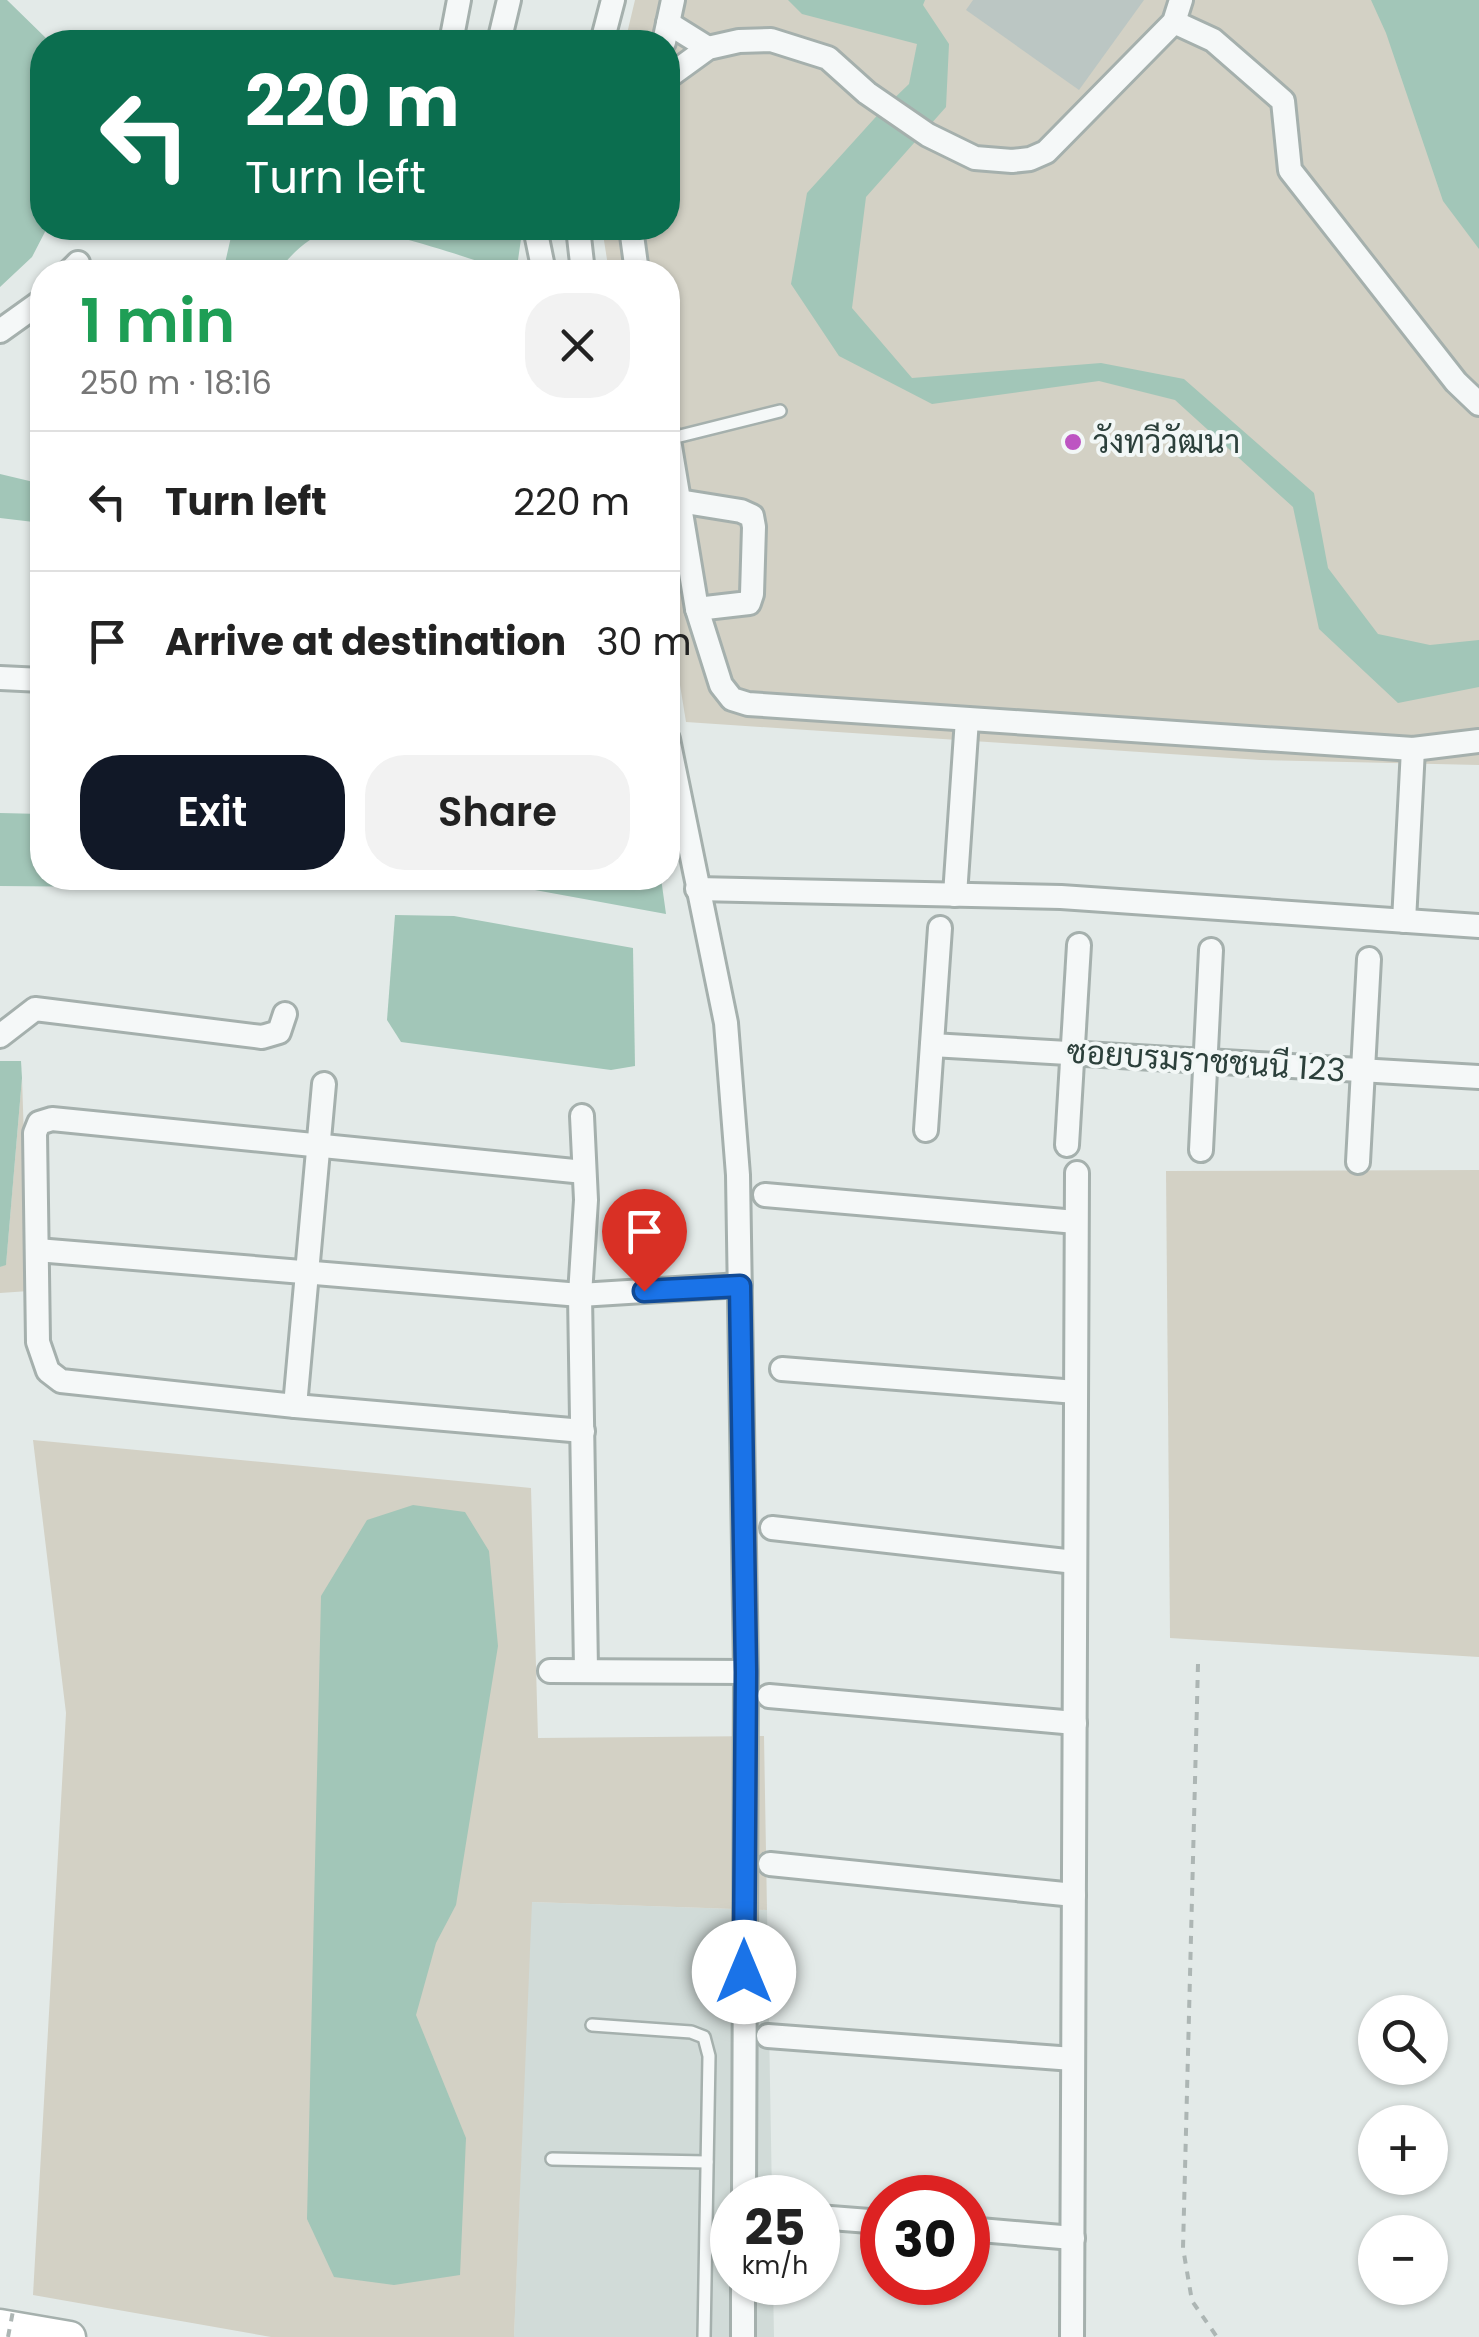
<!DOCTYPE html>
<meta charset="utf-8">
<style>
body{margin:0;font-family:Poppins,Sarabun,sans-serif;background:#f2f2f2;color:#222;height:100vh;display:flex;flex-direction:column;font-size:38px;white-space:nowrap}
*{box-sizing:border-box;margin:0}
p{font-size:32px;color:#767676}
.icon{flex:none;width:55px;height:55px;fill:none;stroke:currentColor;stroke-width:2;stroke-linecap:round;stroke-linejoin:round}
.map{position:relative;flex:1;overflow:hidden}
.sheet{position:absolute;left:30px;top:260px;width:650px;height:630px;display:flex;flex-direction:column;background:#fff;border-radius:40px;box-shadow:0 2px 8px #0004}
.sheet>*{flex:none}
.banner{position:absolute;left:30px;top:30px;width:650px;height:210px;border-radius:40px;box-shadow:0 2px 8px #0004;background:#0b6e4f;color:#fff;overflow:hidden}
.tools{position:absolute;left:1358px;top:1995px;display:grid;gap:20px}
.tools a{display:grid;place-items:center;width:90px;height:90px;border-radius:50%;background:#fff;box-shadow:0 2px 8px #0004;font-size:50px}
.speed{position:absolute;left:710px;top:2175px;display:flex;gap:20px;font-size:50px;font-weight:700;text-align:center}
.speed>*{display:grid;place-content:center;width:130px;height:130px;border-radius:50%;background:#fff;box-shadow:0 2px 8px #0004;line-height:1}
.speed small{font-size:25px;font-weight:400}
.speed .limit{border:15px solid #d22;background:#fff;color:#111}
.pin{position:absolute;display:grid;place-items:center;width:85px;height:85px;color:#fff;margin:-102px -42px;border-radius:50% 50% 50% 0;rotate:-45deg;box-shadow:0 0 10px #0007}
.pin .icon{rotate:45deg}
.me{position:absolute;width:110px;margin:-55px;rotate:0deg;stroke-linejoin:round;filter:drop-shadow(0 0 8px #0008)}
.turn{display:flex;align-items:center;gap:35px;height:210px;padding:0 50px;font-size:45px}
.turn .icon{width:130px;height:130px;stroke-width:2.5}
.turn b{display:block;font-size:70px;line-height:85px}
.round{display:grid;place-items:center;flex:none;width:105px;height:105px;border-radius:40px;background:#f2f2f2}
.summary{display:flex;align-items:center;justify-content:space-between;height:170px;padding:0 50px}
h1{font-size:60px;font-weight:600;line-height:75px;color:#1e9e55}
.button{display:flex;gap:20px;margin-top:auto;padding:20px 50px}
.button a{flex:1;height:115px;border-radius:40px;background:#111827;color:#fff;font-size:40px;font-weight:600;line-height:115px;text-align:center}
.button a+a{background:#f2f2f2;color:#222}
ul{padding:0;list-style:none}
li{display:flex;align-items:center;gap:30px;height:140px;padding:0 50px;border-top:2px solid #e0e0e0}
li div{flex:1}
li b{display:block;font-size:38px}
li em{font-style:normal}
.map>svg:first-child{display:block}
.built{fill:#d1dbd8}
.green{fill:#d3d1c5}
.water{fill:#a2c6b8}
.building{fill:#bbc6c3}
.lines{fill:none;stroke-linecap:round;stroke-linejoin:round}
.lane-casing{stroke:#a5b0ad;stroke-width:16}
.street-casing{stroke:#a5b0ad;stroke-width:28}
.secondary-casing{stroke:#a5b0ad;stroke-width:35}
.path{stroke:#adb6b4;stroke-width:4;stroke-dasharray:8 8;stroke-linecap:butt}
.lane{stroke:#f5f8f8;stroke-width:11}
.street{stroke:#f5f8f8;stroke-width:22}
.secondary{stroke:#fff;stroke-width:30}
.path-bridge{stroke:#adb6b4;stroke-width:4;stroke-dasharray:8 8;stroke-linecap:butt}
.route-casing{stroke:#114b97;stroke-width:25}
.route{stroke:#1a73e8;stroke-width:18}
.poi-dot{fill:#bd55c2;stroke:#f2f7f6;stroke-width:4}
.labels{text-anchor:middle;stroke-width:8;stroke-linejoin:round;paint-order:stroke}
.poi-label{font-size:32px;fill:#2c403b;stroke:#f2f7f6;text-anchor:start}
.street-label{font-size:32px;fill:#2c403b;stroke:#f2f7f6}
</style>
<div class="map">
<svg width="1479" height="2337" viewBox="0 0 1479 2337">
<rect width="100%" height="100%" fill="#e3eae8"/>
<polygon class="built" points="531,1902 767,1910 772,2197 732,2198 732,2282 773,2283 774,2337 514,2337"/>
<g class="green">
<polygon points="635,0 1479,0 1479,765 1260,760 686,722 668,611 668,272 609,272 602,228 668,228 668,42 625,42"/>
<polygon points="22,1078 29,1291 0,1293 0,1267 6,1264"/>
<polygon points="1479,1170 1479,1657 1170,1638 1166,1171"/>
<polygon points="33,1440 531,1488 538,1738 764,1736 767,1910 532,1902 514,2337 271,2337 33,2295 66,1713"/>
</g>
<g class="water">
<polygon points="0,0 7,0 50,42 42,42 42,228 47,228 32,257 0,287"/>
<polygon points="788,0 925,0 923,5 949,44 946,107 866,197 852,308 912,378 1101,363 1184,379 1314,493 1328,568 1378,634 1430,645 1479,640 1479,687 1398,703 1319,629 1293,507 1175,400 1099,381 932,404 839,356 791,284 807,193 883,109 909,84 917,44 802,14"/>
<polygon points="1371,0 1479,0 1479,249 1443,201 1386,33"/>
<path d="M233,228h275l13,11 -3,21 -16,9c-35,-11 -139,-48 -170,-39 -25,7 -39,23 -55,42h-54z"/>
<polygon points="0,474 42,484 42,523 0,518"/>
<polygon points="0,813 42,814 42,878 298,878 230,888 0,886"/>
<polygon points="436,878 661,878 666,914 513,886"/>
<polygon points="395,915 454,916 633,948 635,1066 611,1070 401,1042 387,1020"/>
<polygon points="0,1061 21,1061 22,1078 6,1265 0,1267"/>
<polygon points="413,1505 465,1512 489,1551 498,1646 456,1905 436,1943 416,2015 466,2138 460,2275 394,2285 334,2277 307,2219 321,1596 367,1520"/>
</g>
<polygon class="building" points="973,0 1144,0 1079,90 966,10"/>
<g class="lines">
<g class="lane-casing">
<g id="lane">
<polyline points="668,439 780,411"/>
<polyline points="592,2025 691,2032 704,2037 709,2056 704,2337"/>
<polyline points="552,2159 707,2162"/>
</g>
</g>
<g class="street-casing">
<g id="street">
<polyline points="1174,22 1213,40 1283,101 1290,170 1456,382 1479,404"/>
<polyline points="668,23 708,48"/>
<polyline points="451,42 459,0"/>
<polyline points="499,42 509,0"/>
<polyline points="602,42 613,0"/>
<polyline points="664,42 673,0"/>
<polyline points="668,77 708,48 739,41 771,40 828,58 867,93 928,135 975,158 1012,161 1030,159 1046,152 1174,22 1181,0"/>
<polyline points="535,228 544,272"/>
<polyline points="578,228 583,272"/>
<polyline points="631,228 637,272"/>
<polyline points="69,272 78,263"/>
<polyline points="0,331 42,301"/>
<polyline points="668,434 697,609 721,685 732,699 748,704 1413,749 1479,741"/>
<polyline points="679,501 741,511 752,516 754,527 752,594 749,603 697,609"/>
<polyline points="0,678 42,680"/>
<polyline points="668,739 726,1023 738,1175 746,1672 744,2198"/>
<polyline points="697,889 1061,897 1479,926"/>
<polyline points="955,895 967,719"/>
<polyline points="1404,921 1413,749"/>
<polyline points="0,1036 35,1009 262,1037 279,1032 285,1014"/>
<polyline points="932,1045 1479,1077"/>
<polyline points="582,1116 586,1200 580,1295 586,1669"/>
<polyline points="926,1130 940,928"/>
<polyline points="1067,1145 1079,945"/>
<polyline points="1201,1150 1211,950"/>
<polyline points="1358,1162 1369,959"/>
<polyline points="765,1195 1076,1222"/>
<polyline points="37,1250 580,1295 740,1285"/>
<polyline points="782,1369 1076,1392"/>
<polyline points="295,1406 324,1084"/>
<polyline points="583,1431 295,1406 61,1381 48,1371 38,1342 35,1133 39,1123 52,1119 584,1172"/>
<polyline points="772,1528 1075,1562"/>
<polyline points="550,1671 746,1672"/>
<polyline points="769,1696 1075,1723"/>
<polyline points="770,1864 1074,1895"/>
<polyline points="768,2036 1073,2059"/>
<polyline points="818,2217 882,2222"/>
<polyline points="968,2229 1073,2238"/>
<polyline points="743,2337 743,2282"/>
<polyline points="1072,2337 1077,1173"/>
</g>
</g>
<g class="secondary-casing">
<polyline id="secondary" points="0,2325 70,2337"/>
</g>
<polyline class="path" points="1198,1664 1183,2248 1192,2301 1217,2337"/>
<use href="#lane" class="lane"/>
<use href="#street" class="street"/>
<use href="#secondary" class="secondary"/>
<polyline class="path-bridge" points="8,2337 13,2311"/>
</g>
<g class="lines">
<g class="route-casing">
<polyline id="route" points="644,1291 740,1286 746,1672 744,1972"/>
</g>
<use href="#route" class="route"/>
</g>
<circle class="poi-dot" cx="1073" cy="442" r="10"/>
<g class="labels">
<g class="poi-label">
<text x="1093" y="453">วังทวีวัฒนา</text>
</g>
<g class="street-label">
<text transform="translate(1206 1061) rotate(4)" y="11">ซอยบรมราชชนนี 123</text>
</g>
</g>
</svg>
<div class="tools">
<a><svg class="icon" aria-label="search" viewBox="0 0 24 24"><circle cx="10" cy="10" r="6"/><path d="M15 15l6 6"/></svg></a>
<a>+</a>
<a>−</a>
</div>
<div class="speed"><div>25<small>km/h</small></div><div class="limit">30</div></div>
<div class="pin" style="left:644px;top:1291px;background:#d93025"><svg class="icon" aria-label="arrive" viewBox="0 0 24 24"><path d="M6 21V4h12l-3 4 3 4H6"/></svg></div>
<svg class="me" style="left:744px;top:1972px" viewBox="-20 -20 40 40"><circle r="19" fill="#fff"/><path d="M0-13L10 11 0 6-10 11z" fill="#1a73e8"/></svg>
<div class="banner">
<div class="turn"><svg class="icon" aria-label="left" viewBox="0 0 24 24"><path d="M17 20v-9H6M10 6l-5 5 5 5"/></svg><div><b>220 m</b>Turn left</div></div>
</div>
<section class="sheet">
<div class="summary"><div><h1>1 min</h1><p>250 m · 18:16</p></div><a class="round"><svg class="icon" aria-label="close" viewBox="0 0 24 24"><path d="M6 6l12 12M18 6L6 18"/></svg></a></div>
<ul>
<li><svg class="icon" aria-label="left" viewBox="0 0 24 24"><path d="M17 20v-9H6M10 6l-5 5 5 5"/></svg><div><b>Turn left</b></div><em>220 m</em></li>
<li><svg class="icon" aria-label="arrive" viewBox="0 0 24 24"><path d="M6 21V4h12l-3 4 3 4H6"/></svg><div><b>Arrive at destination</b></div><em>30 m</em></li>
</ul>
<div class="button"><a>Exit</a><a>Share</a></div>
</section>
</div>
